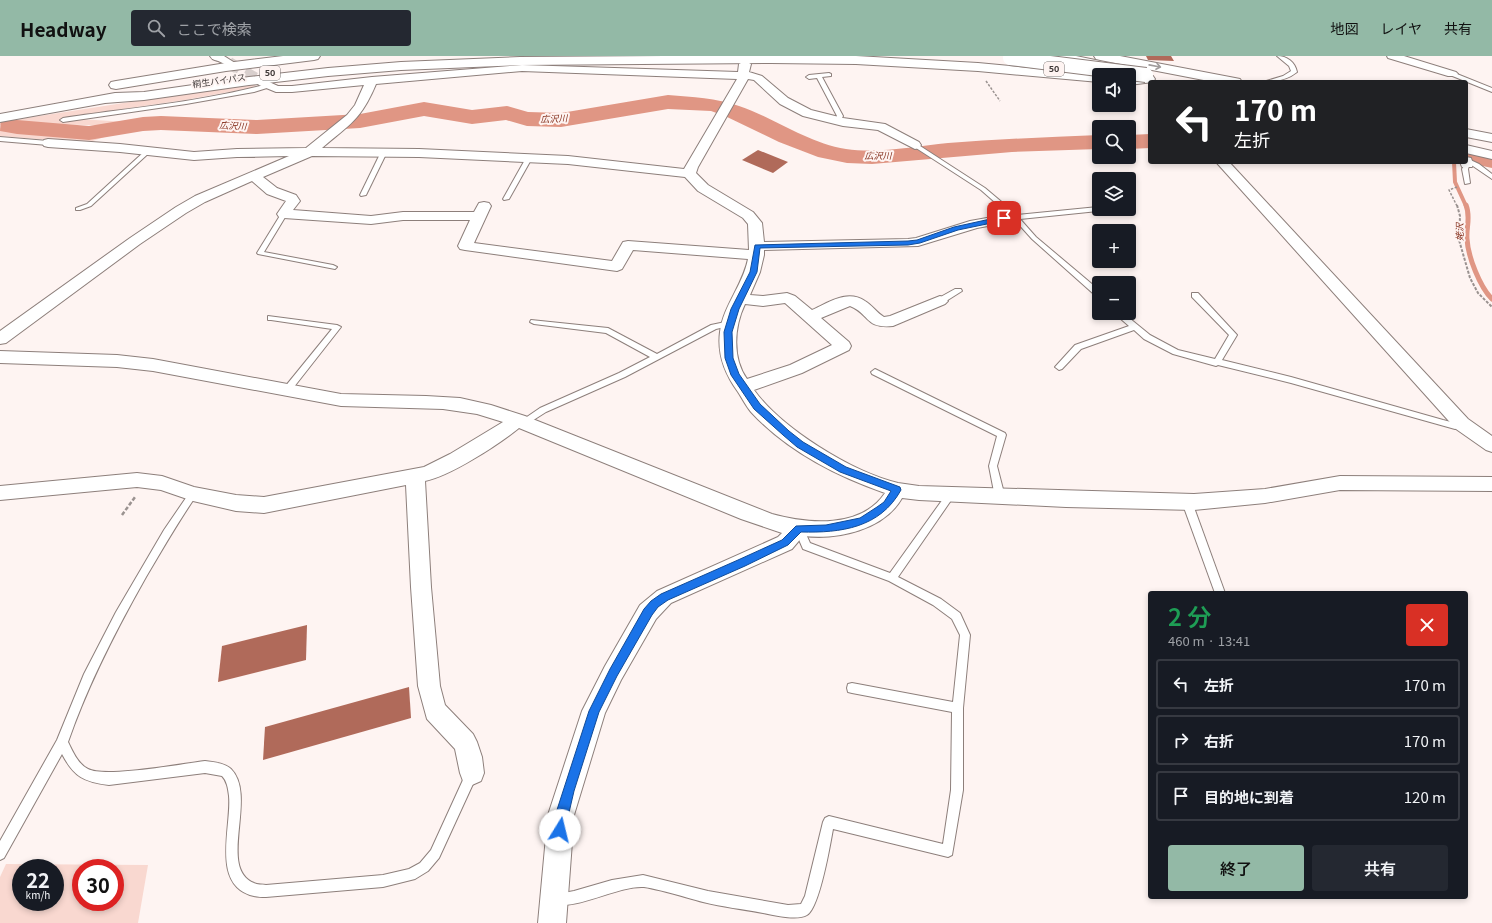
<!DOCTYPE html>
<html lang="ja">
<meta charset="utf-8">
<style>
body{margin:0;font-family:Georgia,"Noto Sans JP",serif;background:#242831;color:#f1f3f6;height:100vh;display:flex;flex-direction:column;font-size:15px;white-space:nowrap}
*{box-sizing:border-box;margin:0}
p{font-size:13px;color:#9ea1a6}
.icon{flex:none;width:22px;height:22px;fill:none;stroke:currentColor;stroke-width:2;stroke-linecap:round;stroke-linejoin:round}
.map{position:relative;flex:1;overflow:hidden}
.details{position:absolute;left:1148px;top:535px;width:320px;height:308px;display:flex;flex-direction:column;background:#171b24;border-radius:4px;box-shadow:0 2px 6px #0003}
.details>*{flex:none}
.top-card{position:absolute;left:1148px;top:24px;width:320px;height:84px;border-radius:4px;box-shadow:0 2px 6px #0003;background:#202124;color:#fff;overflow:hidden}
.buttons{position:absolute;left:1092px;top:12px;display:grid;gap:8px}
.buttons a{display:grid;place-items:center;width:44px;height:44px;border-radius:4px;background:#171b24;box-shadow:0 2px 6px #0003;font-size:20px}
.speed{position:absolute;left:12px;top:803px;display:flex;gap:8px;font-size:20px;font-weight:700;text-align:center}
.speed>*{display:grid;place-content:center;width:52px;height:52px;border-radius:50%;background:#171b24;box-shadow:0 2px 6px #0003;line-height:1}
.speed small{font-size:10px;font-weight:400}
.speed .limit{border:6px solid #d22;background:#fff;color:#111}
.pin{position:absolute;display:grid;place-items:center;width:34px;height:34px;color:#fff;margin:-17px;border-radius:8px;box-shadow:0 2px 6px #0006}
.me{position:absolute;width:44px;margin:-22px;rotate:9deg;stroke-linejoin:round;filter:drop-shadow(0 0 3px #0008)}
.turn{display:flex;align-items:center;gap:14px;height:84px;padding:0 20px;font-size:18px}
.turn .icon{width:52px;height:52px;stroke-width:2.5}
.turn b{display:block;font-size:28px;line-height:34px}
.round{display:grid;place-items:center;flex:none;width:42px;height:42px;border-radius:4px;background:#242831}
.headline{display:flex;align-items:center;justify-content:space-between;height:68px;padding:0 20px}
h1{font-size:24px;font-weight:600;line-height:30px;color:#1e9e55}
.button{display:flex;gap:8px;margin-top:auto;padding:8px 20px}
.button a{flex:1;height:46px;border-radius:4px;background:#93b9a6;color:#111;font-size:16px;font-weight:600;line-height:46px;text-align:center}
.button a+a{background:#242831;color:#f1f3f6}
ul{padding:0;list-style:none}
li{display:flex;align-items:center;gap:12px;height:50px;margin:0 8px 6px;padding:0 12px;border:2px solid #363941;border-radius:4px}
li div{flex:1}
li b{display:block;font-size:15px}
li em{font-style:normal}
header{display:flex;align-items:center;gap:24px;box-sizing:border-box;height:56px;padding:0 20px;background:#93b9a6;color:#111}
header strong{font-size:19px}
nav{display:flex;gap:22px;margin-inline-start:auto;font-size:14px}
.search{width:280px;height:36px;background:#242831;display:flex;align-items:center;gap:10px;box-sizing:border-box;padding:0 14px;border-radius:4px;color:#9ea1a6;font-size:15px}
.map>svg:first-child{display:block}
.green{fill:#f9d8d0;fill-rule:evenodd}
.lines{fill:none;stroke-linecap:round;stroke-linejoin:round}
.stream-far1{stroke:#e09684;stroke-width:4}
.stream{stroke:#e09684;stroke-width:5}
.river{fill:#e09684;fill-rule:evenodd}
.building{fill:#b06a5a}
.minor-tunnel{stroke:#d8cfcd;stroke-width:12;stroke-dasharray:12 6;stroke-linecap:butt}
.service-casing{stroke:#8d7f7b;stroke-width:2}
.minor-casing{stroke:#8d7f7b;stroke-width:2}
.tertiary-casing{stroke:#8d7f7b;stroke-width:2}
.trunk-casing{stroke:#8d7f7b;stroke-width:2}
.path-far2{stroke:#9a9290;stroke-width:1.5;stroke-dasharray:2.5 1.5;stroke-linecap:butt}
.path-far1{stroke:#9a9290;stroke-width:2;stroke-dasharray:3 1.5;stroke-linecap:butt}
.path{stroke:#9a9290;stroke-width:2.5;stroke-dasharray:4 2;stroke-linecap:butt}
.service{fill:#fff;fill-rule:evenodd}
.minor{fill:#fff;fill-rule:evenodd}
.tertiary{fill:#fff;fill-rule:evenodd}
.trunk{fill:#fff;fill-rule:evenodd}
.trunk-bridge-casing{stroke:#8d7f7b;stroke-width:16;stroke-linecap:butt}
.trunk-bridge{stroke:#fff;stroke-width:14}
.oneway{stroke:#a09c9c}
.route{fill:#1a73e8;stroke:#114b97}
.labels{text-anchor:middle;stroke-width:4;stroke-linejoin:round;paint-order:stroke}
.shield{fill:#fef4f2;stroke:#797270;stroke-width:1}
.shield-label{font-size:9px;font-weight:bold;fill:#403a39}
.far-street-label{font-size:9px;fill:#403a39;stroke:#fef4f2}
.far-water-label{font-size:9px;font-style:italic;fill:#842d1a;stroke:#fef4f2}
</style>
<header>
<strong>Headway</strong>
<div class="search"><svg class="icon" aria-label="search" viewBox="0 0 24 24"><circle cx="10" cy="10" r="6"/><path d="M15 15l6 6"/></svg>ここで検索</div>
<nav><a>地図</a><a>レイヤ</a><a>共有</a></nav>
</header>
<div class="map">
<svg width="1492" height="867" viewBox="0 0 1492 867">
<rect width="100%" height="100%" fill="#fef4f2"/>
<g class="green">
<polygon points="258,28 251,32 185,44 61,62 230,72 38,68 12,66 0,69 0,67 20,63 214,33"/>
<polygon points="0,72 82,80 110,76 110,79 87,87 0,80"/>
<path d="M6,808l142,1 -10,58h-138v-46zM21,812h34v34h-34zM81,812h34v34h-34z"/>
</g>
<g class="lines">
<polyline class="stream-far1" points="1454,106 1455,126 1466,150"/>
<path class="stream" d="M1466,149c5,12 0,22 1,34 1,18 13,48 25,60"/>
<g class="river">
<path d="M668,39c25,2 48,3 71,11 36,12 68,37 107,43 33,5 69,-3 102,-6 50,-4 101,-6 151,-8v14l-87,3 -140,12 -25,-1 -29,-6 -39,-15 -54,-26 -14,-5 -43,-2 -107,18 -34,-1 -21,-6 -34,4 -48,-8 -64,12 -103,6 -96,-4 -18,1 -54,9 -72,-6 -17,-3 1,-14 16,3 72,6 54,-9 18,-1 96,4 103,-6 64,-12 48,8 35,-4 21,6 33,1z"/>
<polygon points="1150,78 1150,92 1129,93 1129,79"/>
<polygon points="1472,94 1492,98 1492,112 1464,106 1466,106 1466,95"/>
</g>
</g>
<g class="building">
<polygon points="1146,0 1171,0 1174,5 1148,4"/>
<polygon points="758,94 788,106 773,117 742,104"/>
<polygon points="307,569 306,604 218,626 222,590"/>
<polygon points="409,631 411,662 263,704 265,671"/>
</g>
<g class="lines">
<polyline class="minor-tunnel" points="229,7 263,27"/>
<g class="service-casing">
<g id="service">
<path d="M1277,0c10,0 18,6 20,16 -10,8 -22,10 -34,10l20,-6 8,-5 -2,-5z"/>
<polygon points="1452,16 1492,32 1492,36 1450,19 1449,18"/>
<polygon points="829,17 831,18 831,20 822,21 843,60 840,66 838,67 835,65 837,60 817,22 809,23 806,21 809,19"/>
<path d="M268,28l2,1v2l-16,5 -68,12 -123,18 -3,-2 3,-2c68,-10 138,-16 205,-34z"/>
<polygon points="0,81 48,85 51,87 48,89 0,85"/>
<polygon points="913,88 917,88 985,132 1017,159 1098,151 1099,153 1101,153 1098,155 1020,163 1036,181 1099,234 1099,240 1096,240 1032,183 1013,162 981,134 913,90"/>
<polygon points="384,94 387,96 366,139 361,140 360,139 381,96"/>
<polygon points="145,95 150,96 91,150 80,154 76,154 76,152 87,148"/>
<polygon points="529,100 532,102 509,143 504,144 503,143 526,102"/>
<polygon points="1466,102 1479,108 1492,118 1492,123 1470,108 1468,113 1470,127 1465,128 1462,113 1466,106"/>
<polygon points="284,156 287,158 264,196 333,209 337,211 335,213 258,198 257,197 281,158"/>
<polygon points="955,233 961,233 962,235 943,247 937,247 937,243"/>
<polygon points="1192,237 1198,237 1237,279 1222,304 1291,321 1443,364 1455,367 1462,365 1466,368 1465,370 1455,373 1291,327 1218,309 1216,310 1173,298 1144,283 1134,274 1081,293 1062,313 1059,314 1055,311 1075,289 1129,270 1114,257 1123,257 1150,279 1178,294 1215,303 1229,279 1192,241"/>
<polygon points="268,260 337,269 341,271 290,336 284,336 283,334 284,332 332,273 271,264 268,264"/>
<polygon points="531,264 608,272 657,298 711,269 730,265 734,267 733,269 716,273 625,321 546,356 524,370 520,367 521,365 540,352 619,317 650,301 606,277 534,268 530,266"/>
<polygon points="875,313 1005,377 1006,379 997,410 1005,441 1003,444 997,444 995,441 989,410 997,380 872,318 871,316"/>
<path d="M193,434l3,2 2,2 -2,2c-18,26 -34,54 -50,81 -30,53 -58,107 -78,165 5,10 10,22 20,27 17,9 94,-5 117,-8 8,1 20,2 26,8 27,27 -14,99 23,114 3,2 8,1 12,2l117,-10 26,-6 11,-6 11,-13 37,-81 4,-2 4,2 2,4 -39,85 -11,13 -13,8 -32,8 -117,10c-4,0 -8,0 -12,-1 -44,-10 -22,-70 -25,-100 -1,-8 -2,-15 -7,-20l-17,-3 -96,12c-25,-3 -35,-8 -47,-31l-58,104 -4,2v-19l57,-101 27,-66 32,-62 48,-82 26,-38z"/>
<path d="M951,434l3,2 2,2 -2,2 -56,81 43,22 19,14 10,22 -7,73v82l-11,65 -4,2 -115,-28c-3,16 -13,78 -26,86 -10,6 -34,0 -44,-2 -20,-4 -41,-6 -60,-11 -19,-5 -40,-12 -59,-15 -25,-2 -71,25 -91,16l-2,-4 2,-4 21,-4 38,-11 31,-5 65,16 80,14 13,-1 4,-8 18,-74 2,-4 4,-2 114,28 8,-54 1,-78 -100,-19 -4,-1 -1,-4 1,-4 4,-1 101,19 7,-67 -8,-16 -19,-14 -44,-24 -86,-32 -9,-21 2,-3h6l8,18 80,30 58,-81z"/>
<polygon points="1187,442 1190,443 1192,446 1225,537 1215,537 1182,446 1184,443"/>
</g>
</g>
<g class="minor-casing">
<g id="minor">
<polygon points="213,0 224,0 235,7 229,10 214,3"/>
<polygon points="1387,0 1404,0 1456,16 1458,18 1456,20 1448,20 1388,2"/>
<path d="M745,5l6,3 -2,8 13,4 26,22 23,12 32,8 42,6 34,18 2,3 -2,3 -4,1 -37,-19 -35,-4 -40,-10 -23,-12 -26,-24 -6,-1 -50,88 -2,6 12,12 45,27 9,11 2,19 144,-3 8,-1 54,-17 45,-8 5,1 2,3 -2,3 -43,8 -59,18 -154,4v5l-4,17 -10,23 13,1 24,-3 8,3 17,14c16,-7 35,-21 53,-9 7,4 12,12 19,16l6,-1 50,-20 5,2 3,3 -3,3 -52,22c-28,3 -23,-12 -43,-20l-29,12 28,24 2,4 -2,4 -47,23 -48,17c27,38 98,82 144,93 7,1 14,2 21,3l275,8 71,-5 75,-13 152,1v14l-152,-1 -75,13 -71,7 -128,-3 -147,-7 -17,-2c-18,32 -64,42 -99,38l-11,13 -121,54 -15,16 -35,61 -16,33 -31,102 -8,108h-28l10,-108 34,-104 23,-45 35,-61 17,-14 121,-54 4,-4 -41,-14 -222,-91c-21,17 -69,48 -94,53l6,106 9,99 5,19 28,29 4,8 5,15 2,16 -3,8 -9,4 -9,-4 -3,-8 -5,-24 -28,-30 -9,-33 -7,-99 -5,-102 -142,28 -28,-2 -43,-10 -32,-11 -24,-3 -137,13v-14l137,-13 25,3 32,11 42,8 28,2 160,-30 26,-13 53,-32 -26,-8 -34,-5 -102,-3 -188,-35 -36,-4 -117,-4v-12l117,4 36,4 188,35 85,2 34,2 31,7 34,11 247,98c36,10 89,15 113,-21 -49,-17 -98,-42 -134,-81 -5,-6 -9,-14 -13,-20 -13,-18 -21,-37 -18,-60 3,-26 23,-47 28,-73l-115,-9 -11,19 -5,2 -152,-21 -5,-1 -2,-3 12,-26h-67l-32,4 -87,-6 -5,-1 -2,-3 9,-13 -19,-7 -15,-13 -47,21 -19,11 -46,31 -134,99 -6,1v-13l130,-93 46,-31 19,-11 94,-40 -52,1 -43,3 -74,-8 -72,-5 -4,-1 -2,-3 2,-3 4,-1 72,5 74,8 43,-3 69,-1 41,-33 8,-10 9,-20 -72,7h-16l-17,-7 -2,-2 2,-2h8l11,5h14l80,-9 150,-12 216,7 1,-8zM522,15l215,8 -53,90 -116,-13 -149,-7 -97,-1c28,-24 39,-28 54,-64zM312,100l107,1 149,7 117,13 13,14 45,27 5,6 1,26 -121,-9 -5,1 -11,19 -138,-18 17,-37 -2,-3 -5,-1 -5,1 -5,9h-71l-32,4 -78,-6 7,-9 -4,-6 -19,-7 -14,-11zM785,247l47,42 -42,20 -43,14c-15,-21 -13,-52 -2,-75l18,2z"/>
<polygon points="1466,101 1471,102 1473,108 1472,111 1462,111 1460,106 1466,106"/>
<polygon points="1216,106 1229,106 1468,363 1492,380 1492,396 1486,394 1456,373"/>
</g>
</g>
<g class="tertiary-casing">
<path id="tertiary" d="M210,0h14v1l-1,3c-6,1 -10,1 -13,-4z"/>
</g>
<g class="trunk-casing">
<g id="trunk">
<polygon points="283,0 320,0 318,3 314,4 226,15 116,33 111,32 109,29 111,26 116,25 226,7"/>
<polygon points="665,0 856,0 978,7 1103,19 1099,19 1099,26 978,15 856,8 771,7 520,9 401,14 328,20 249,29 144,44 105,47 0,66 0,58 115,37 144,36 249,21 328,12 401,6 520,1"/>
<polygon points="1052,0 1076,0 1105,6 1106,9 1105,12 1100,13 1054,3"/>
<polygon points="1094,0 1120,0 1235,22 1240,23 1242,26 1214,26 1100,4 1096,3"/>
<polygon points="1148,19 1153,20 1155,23 1153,26 1129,29 1129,21"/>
<polygon points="1466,73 1492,78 1492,86 1466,81"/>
<polygon points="1466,89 1492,95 1492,103 1466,97"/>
</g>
</g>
<g class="path-far2">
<polyline points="986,25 1000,45"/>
<polyline points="1457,131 1449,134 1457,150"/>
</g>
<polyline class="path-far1" points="1457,149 1460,160 1459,184 1470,222 1478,237 1492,251"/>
<polyline class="path" points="122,459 135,441"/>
<use href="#service" class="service"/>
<use href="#minor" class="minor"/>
<use href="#tertiary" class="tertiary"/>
<use href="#trunk" class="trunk"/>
<g class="trunk-bridge-casing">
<polyline id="trunk-bridge" points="1010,2 1146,19"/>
</g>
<use href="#trunk-bridge" class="trunk-bridge"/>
</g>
<defs><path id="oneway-shaft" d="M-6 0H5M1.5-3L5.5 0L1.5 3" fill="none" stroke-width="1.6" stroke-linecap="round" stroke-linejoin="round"/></defs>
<use class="oneway" href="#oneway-shaft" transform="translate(1155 10) rotate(11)"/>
<path class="route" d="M1004,160l3,2 -1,2 -48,10 -38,13 -12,2 -148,3 -3,24 -18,37 -7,23 1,26 6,16 21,30 29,27 14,11 43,25 54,20 1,3c-21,38 -60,43 -100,42l-13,13 -43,21 -77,34 -10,7 -6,8 -35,61 -18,36 -25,79 -10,43 -4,2 -5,-2 -2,-4 2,-14 34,-105 21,-42 34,-60 7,-8 10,-7 77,-34 44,-20 14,-14 30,-1 34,-7 17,-11 7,-5 7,-11 -51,-19 -43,-25 -14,-12 -29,-26 -23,-34 -6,-17 -1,-26 7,-23 19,-37 5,-27 153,-4 9,-1 37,-13z"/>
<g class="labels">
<g class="shield">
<rect x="1044" y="6" width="20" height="14" rx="3"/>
<rect x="260" y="10" width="20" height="14" rx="3"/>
</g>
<g class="shield-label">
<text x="1054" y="16">50</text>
<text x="270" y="20">50</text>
</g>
<g class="far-street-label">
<text transform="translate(219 25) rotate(-8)" y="3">桐生バイパス</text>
</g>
<g class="far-water-label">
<text transform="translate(554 63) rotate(-2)" y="3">広沢川</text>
<text transform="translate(233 70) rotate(3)" y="3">広沢川</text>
<text x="878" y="103">広沢川</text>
<text transform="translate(1460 176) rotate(-90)" y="3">姥沢</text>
</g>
</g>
</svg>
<div class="buttons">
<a><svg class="icon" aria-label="sound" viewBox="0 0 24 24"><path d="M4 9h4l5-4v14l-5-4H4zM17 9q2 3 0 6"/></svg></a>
<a><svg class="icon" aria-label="search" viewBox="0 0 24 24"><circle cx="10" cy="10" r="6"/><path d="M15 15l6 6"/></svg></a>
<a><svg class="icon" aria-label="layers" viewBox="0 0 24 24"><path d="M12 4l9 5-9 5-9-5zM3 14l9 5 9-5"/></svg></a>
<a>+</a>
<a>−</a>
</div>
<div class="speed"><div>22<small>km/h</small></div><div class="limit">30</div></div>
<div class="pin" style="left:1004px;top:162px;background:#d93025"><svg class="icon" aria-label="arrive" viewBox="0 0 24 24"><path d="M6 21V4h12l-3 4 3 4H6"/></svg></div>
<svg class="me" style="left:560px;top:774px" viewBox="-20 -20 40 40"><circle r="19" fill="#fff"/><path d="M0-13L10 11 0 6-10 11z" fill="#1a73e8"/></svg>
<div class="top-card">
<div class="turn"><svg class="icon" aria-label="left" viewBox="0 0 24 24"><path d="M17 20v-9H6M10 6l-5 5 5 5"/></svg><div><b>170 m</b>左折</div></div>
</div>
<section class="details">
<div class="headline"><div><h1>2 分</h1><p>460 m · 13:41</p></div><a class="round" style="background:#d93025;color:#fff"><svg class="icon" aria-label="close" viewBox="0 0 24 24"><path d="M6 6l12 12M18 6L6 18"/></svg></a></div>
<ul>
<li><svg class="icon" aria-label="left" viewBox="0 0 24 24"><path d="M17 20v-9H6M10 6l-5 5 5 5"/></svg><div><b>左折</b></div><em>170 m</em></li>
<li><svg class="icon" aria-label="right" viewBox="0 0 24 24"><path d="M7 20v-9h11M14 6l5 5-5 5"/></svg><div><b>右折</b></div><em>170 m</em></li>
<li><svg class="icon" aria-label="arrive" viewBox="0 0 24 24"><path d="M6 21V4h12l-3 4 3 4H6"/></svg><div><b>目的地に到着</b></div><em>120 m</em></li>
</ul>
<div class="button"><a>終了</a><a>共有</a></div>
</section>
</div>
